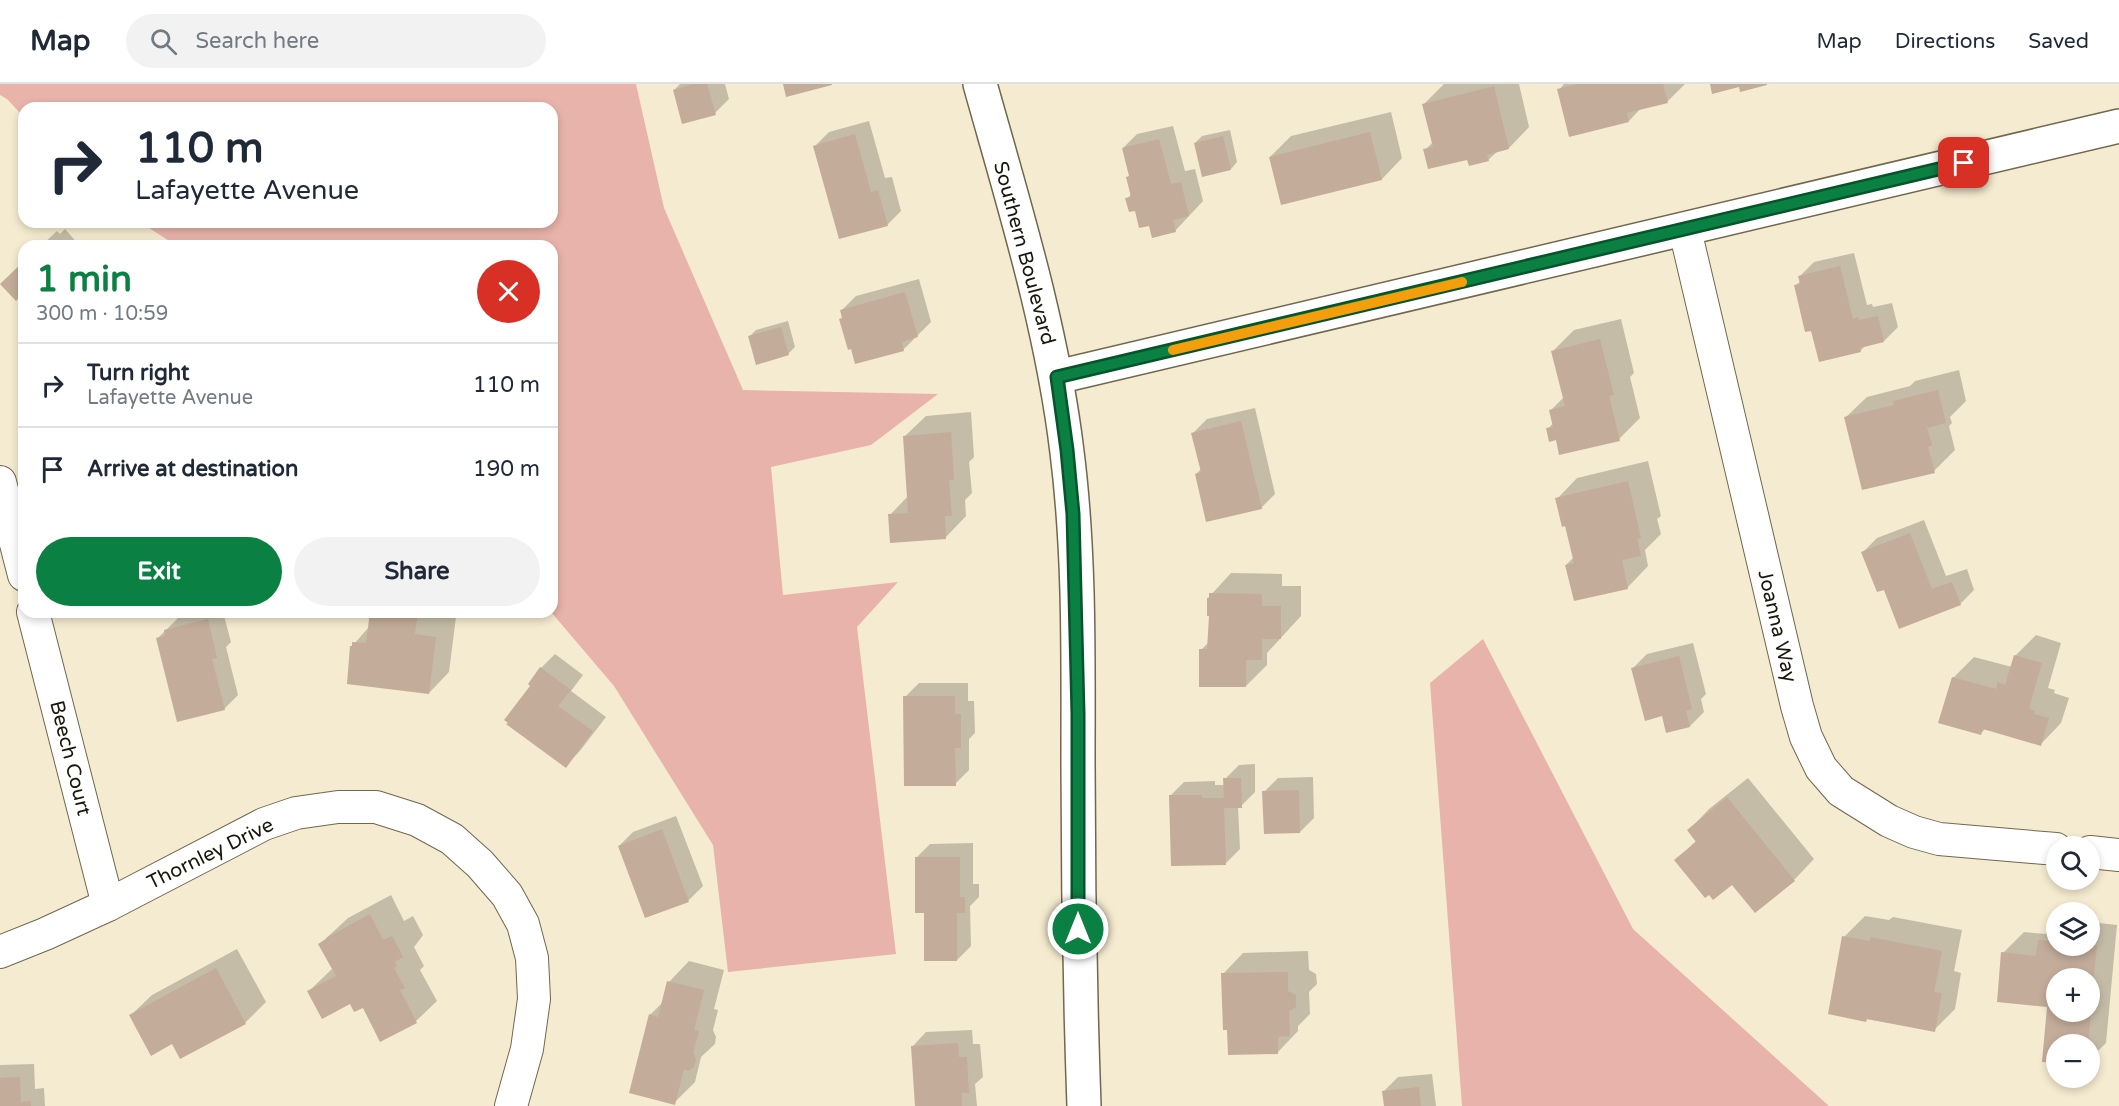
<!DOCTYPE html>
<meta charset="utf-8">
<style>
body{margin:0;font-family:"Varela Round",sans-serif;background:#f2f2f3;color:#1f2937;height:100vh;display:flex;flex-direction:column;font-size:22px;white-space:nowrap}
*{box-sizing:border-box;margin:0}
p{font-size:20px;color:#747a83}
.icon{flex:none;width:33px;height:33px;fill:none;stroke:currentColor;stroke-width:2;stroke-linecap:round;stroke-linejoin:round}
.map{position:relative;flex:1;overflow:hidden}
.side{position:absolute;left:18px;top:156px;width:540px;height:378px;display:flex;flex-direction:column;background:#fff;border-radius:18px;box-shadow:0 3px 9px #0003}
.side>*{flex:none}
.guide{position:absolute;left:18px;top:18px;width:540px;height:126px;border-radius:18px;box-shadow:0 3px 9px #0003;background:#fff;color:#1f2937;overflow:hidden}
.tools{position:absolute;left:2046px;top:752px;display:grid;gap:12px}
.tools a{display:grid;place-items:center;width:54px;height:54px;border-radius:50%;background:#fff;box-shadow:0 3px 9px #0003;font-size:30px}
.pin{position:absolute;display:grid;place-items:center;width:51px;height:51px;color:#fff;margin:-26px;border-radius:12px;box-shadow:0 3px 9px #0006}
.me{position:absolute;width:66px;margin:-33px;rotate:0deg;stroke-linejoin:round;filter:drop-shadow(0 0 4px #0008)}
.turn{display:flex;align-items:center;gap:21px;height:126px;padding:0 18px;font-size:27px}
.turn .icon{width:78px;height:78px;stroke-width:2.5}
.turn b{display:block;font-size:42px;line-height:51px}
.round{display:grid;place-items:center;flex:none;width:63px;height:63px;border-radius:32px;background:#f2f2f3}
.summary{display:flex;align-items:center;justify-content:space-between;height:102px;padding:0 18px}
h1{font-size:36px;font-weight:800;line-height:45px;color:#0b8043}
.action{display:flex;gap:12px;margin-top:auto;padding:12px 18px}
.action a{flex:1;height:69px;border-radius:36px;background:#0b8043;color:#fff;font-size:24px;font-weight:800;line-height:69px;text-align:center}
.action a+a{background:#f2f2f3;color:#1f2937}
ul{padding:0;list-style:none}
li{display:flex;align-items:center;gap:18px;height:84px;padding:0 18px;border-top:2px solid #e0e1e3}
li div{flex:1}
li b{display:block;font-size:22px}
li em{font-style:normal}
header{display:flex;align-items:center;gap:36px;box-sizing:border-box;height:84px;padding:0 30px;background:#fff;border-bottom:2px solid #e0e1e3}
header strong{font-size:28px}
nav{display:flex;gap:33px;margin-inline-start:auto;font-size:21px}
.search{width:420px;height:54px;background:#f2f2f3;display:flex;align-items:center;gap:15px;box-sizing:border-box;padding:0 21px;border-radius:33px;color:#747a83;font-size:22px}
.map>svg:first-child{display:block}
.green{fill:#e8b3aa}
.shadow{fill:#0003;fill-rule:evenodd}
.building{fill:#c3ac9a}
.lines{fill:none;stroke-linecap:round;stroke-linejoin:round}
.street-casing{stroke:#70674f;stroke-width:34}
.secondary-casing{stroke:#70674f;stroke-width:36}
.street{stroke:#fff;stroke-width:32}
.secondary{stroke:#fff;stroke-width:33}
.route-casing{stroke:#07532c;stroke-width:15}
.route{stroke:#0b8043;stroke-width:10}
.slow{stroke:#f59e0b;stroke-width:10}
.labels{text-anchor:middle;stroke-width:5;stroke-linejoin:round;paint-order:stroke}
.street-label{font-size:20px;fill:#19160c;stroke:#fff}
</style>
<header>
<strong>Map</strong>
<div class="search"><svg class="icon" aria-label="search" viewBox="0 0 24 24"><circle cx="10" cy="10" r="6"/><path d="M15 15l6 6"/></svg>Search here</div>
<nav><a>Map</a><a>Directions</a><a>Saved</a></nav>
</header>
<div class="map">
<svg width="2119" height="1022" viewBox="0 0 2119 1022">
<rect width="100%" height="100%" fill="#f5ebd0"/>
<g class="green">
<polygon points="0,0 636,0 664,124 743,306 938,310 871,361 771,383 783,511 898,498 857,543 896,870 728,888 713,761 614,602 551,528 552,162 177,162 140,138 552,138 552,24 24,24 24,33 7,15 0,11"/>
<polygon points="1483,555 1633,845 1829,1022 1462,1022 1430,599"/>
</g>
<g class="shadow">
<polygon points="680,0 725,0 729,15 715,29 674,6"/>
<polygon points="1444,0 1519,0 1529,43 1509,64 1498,67 1488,76 1425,66 1433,58 1424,20"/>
<polygon points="1564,0 1685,0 1667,18 1641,24 1629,37 1559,6"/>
<polygon points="1391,28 1402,74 1382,95 1270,73 1291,52"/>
<polygon points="869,37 885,94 892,93 901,127 887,141 815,62 829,48"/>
<polygon points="1173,42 1185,87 1195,85 1203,117 1175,147 1150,140 1127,115 1132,109 1130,91 1123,64 1137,50"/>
<polygon points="1230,46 1237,78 1231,85 1195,59 1202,52"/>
<polygon points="65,145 80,162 41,162 57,147 60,150"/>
<polygon points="1854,169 1867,221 1872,220 1873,223 1892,219 1898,243 1884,257 1866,261 1860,267 1812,245 1795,202 1801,197 1800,192 1814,178"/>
<polygon points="919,195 931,238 903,266 844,233 842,226 856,212"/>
<polygon points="1621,235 1634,289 1630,293 1640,334 1619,355 1557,354 1548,345 1553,339 1550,327 1564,313 1553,267 1574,246"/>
<polygon points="788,237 795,263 788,270 749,253 756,246"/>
<polygon points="1959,286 1966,317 1950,333 1952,339 1949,342 1955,366 1934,387 1846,333 1867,313 1910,302 1915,297"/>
<polygon points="1255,324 1275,410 1261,424 1196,390 1201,385 1193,349 1207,335"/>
<polygon points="971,328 974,373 969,378 972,409 965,416 966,432 946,453 890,431 909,411 905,352 926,332"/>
<polygon points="1648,377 1661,432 1657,435 1661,450 1645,466 1648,482 1628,503 1575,515 1566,481 1574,473 1566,440 1557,415 1577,394"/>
<polygon points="1924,436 1946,492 1967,485 1974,506 1960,520 1885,504 1863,468 1877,454"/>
<polygon points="1231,489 1282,490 1282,502 1301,502 1301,532 1267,569 1267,581 1246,602 1201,566 1209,558 1210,531 1208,514"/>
<polygon points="196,528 223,528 231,558 226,563 238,611 224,625 157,555 180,532"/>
<polygon points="371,528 436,528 435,530 456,533 449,588 429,609 354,560 369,543"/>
<polygon points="2036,551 2061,559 2048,604 2055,606 2054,609 2069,614 2061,639 2041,660 1986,644 1980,650 1953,594 1974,573 2012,583 2015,572"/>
<polygon points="1693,559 1706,610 1701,615 1704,628 1690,642 1667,647 1663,631 1633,584 1647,570"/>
<polygon points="555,570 583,591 571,607 606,633 579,668 565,682 530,600 541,584"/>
<polygon points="919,599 968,599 968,617 974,617 975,649 969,655 969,686 955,700 905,613"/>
<polygon points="1255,680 1255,708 1241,722 1238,722 1240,765 1226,779 1170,712 1184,698 1215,697 1215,701 1225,701 1225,695 1239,681"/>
<polygon points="1313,693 1314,734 1300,748 1264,708 1278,694"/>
<polygon points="1748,694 1814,775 1794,796 1676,776 1697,756 1689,746 1709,725"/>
<polygon points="676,732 703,802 689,816 646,832 619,762 633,748"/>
<polygon points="973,759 973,800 979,800 979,813 970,822 971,862 957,876 925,828 916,774 930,760"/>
<polygon points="391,811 404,837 413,832 423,851 414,863 424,882 420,886 437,917 416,937 309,907 333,884 320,860 348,834"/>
<polygon points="1865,832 1889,836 1893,833 1962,846 1954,887 1961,889 1955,925 1934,946 1829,929 1844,853"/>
<path d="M2090,838l27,3 -11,118 -16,16v-15h-34v17l-12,-1 5,-54 -46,-53 21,-21 21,2 11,-11v22h34zM2056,894h34v33h-34z"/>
<polygon points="237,865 266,918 245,939 173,958 131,931 152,911"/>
<polygon points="1308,867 1309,886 1316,890 1317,900 1309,908 1310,930 1298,942 1298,947 1278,968 1229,945 1223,890 1243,869"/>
<polygon points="689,877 724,886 714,925 718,926 713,946 716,953 715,960 701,973 695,998 674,1019 650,931 664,917 669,898"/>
<polygon points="972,946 973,960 980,960 983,993 975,1000 977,1022 917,1022 912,963 926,948"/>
<polygon points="34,980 35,1005 44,1004 45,1022 0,1022 0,981"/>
<polygon points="1432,990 1436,1022 1385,1022 1384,1007 1398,993"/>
</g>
<g class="building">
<polygon points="693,0 707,0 716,31 682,40 673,6"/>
<polygon points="783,0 832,0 832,1 786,13"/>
<polygon points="1578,0 1663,0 1668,19 1627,29 1629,38 1569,53 1557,5"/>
<polygon points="1710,0 1767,0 1767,1 1740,8 1739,3 1712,10"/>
<polygon points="1494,2 1509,65 1487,71 1489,77 1469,82 1467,76 1428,85 1423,65 1433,63 1422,20"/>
<polygon points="1370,48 1382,96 1281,121 1269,73"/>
<polygon points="855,50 871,108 878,106 888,142 839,155 813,62"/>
<polygon points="1223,52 1231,86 1202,93 1194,59"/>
<polygon points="1159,55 1171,100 1181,98 1189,132 1173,136 1176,148 1152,154 1149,142 1139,144 1135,127 1129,128 1125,114 1131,113 1126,93 1129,92 1122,64"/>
<polygon points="24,177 24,222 18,215 16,217 0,200"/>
<polygon points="1840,182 1853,235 1858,233 1859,236 1878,232 1884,258 1860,264 1861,268 1819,278 1811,247 1805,248 1794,201 1800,200 1798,192"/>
<polygon points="905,208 918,253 902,258 904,267 855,280 851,265 848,266 839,235 842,234 840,226"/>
<polygon points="781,243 789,271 756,281 748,252"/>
<polygon points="1600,255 1614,311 1609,312 1620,357 1559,371 1556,356 1549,358 1546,344 1553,343 1549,326 1565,322 1551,267"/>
<polygon points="1938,306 1946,339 1927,344 1932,361 1928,363 1935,389 1862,406 1844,333 1894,321 1893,317"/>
<polygon points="1241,337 1262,425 1206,438 1195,390 1201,388 1191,349"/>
<polygon points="951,348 954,396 949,396 952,432 945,432 946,455 890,459 888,430 908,429 903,352"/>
<polygon points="1628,397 1641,454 1637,455 1641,472 1622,476 1628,505 1574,517 1565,481 1574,479 1565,442 1562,443 1555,414"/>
<polygon points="1910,449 1932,505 1952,498 1961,521 1899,545 1884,506 1877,508 1861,468"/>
<polygon points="1209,509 1262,510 1262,522 1281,522 1281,555 1262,555 1262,576 1246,576 1246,603 1199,603 1199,565 1207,565 1209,532 1207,532 1207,514 1209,514"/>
<polygon points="370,528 418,529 415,550 436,553 429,610 347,600 350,562 352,562 352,558 366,559"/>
<polygon points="208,535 217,574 212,575 225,626 177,638 156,554 165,552 164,546"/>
<polygon points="2014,571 2042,579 2029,624 2035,627 2034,630 2049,634 2041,662 1983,645 1981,651 1938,639 1952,593 1996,605 1998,598 2005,601"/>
<polygon points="1679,572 1692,625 1686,627 1690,643 1666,649 1662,632 1645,637 1631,584"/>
<polygon points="540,583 571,606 558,622 593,647 566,684 506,640 508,639 504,636 530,602 528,600"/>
<polygon points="903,612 955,612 955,630 961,630 961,664 955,664 956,702 904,702"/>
<polygon points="1223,694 1241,694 1242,724 1224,724 1226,781 1171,782 1169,711 1202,711 1202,714 1224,714"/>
<polygon points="1299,706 1300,749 1264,750 1262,707"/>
<polygon points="1727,713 1795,797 1755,829 1732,801 1713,816 1709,811 1705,814 1674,776 1696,758 1687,746"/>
<polygon points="662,745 689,818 645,834 618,762"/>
<polygon points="915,773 960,773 960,813 965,813 965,829 957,829 957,877 924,877 924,829 915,829"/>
<polygon points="370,830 383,856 392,852 403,873 395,878 397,882 394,884 405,904 400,906 417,939 380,958 363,924 354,928 350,920 322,935 307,907 336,892 318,860 326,855 326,854"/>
<polygon points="1842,852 1870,857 1870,853 1942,867 1934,908 1942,909 1935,948 1867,935 1866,938 1828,930"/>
<polygon points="2038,856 2056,857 2056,861 2097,861 2091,923 2090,923 2090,894 2056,894 2056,927 2091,927 2088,960 2056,960 2056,979 2042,978 2047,923 1997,918 2001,868 2036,872"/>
<polygon points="216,884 246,940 180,975 172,960 151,972 129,931"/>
<polygon points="1288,888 1288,907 1296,911 1296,923 1289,927 1290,952 1278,953 1278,970 1228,971 1227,946 1223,946 1221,889"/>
<polygon points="667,897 704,906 694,946 699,947 693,968 696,975 694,983 688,987 684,985 675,1021 629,1009 649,930 658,933"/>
<polygon points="958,959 959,973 967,973 969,1009 962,1009 962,1022 915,1022 911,962"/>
<polygon points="20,993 21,1018 31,1017 31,1022 0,1022 0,994"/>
<polygon points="1419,1003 1421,1022 1384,1022 1382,1007"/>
</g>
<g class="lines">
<g class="street-casing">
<g id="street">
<polyline points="1685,146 1797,622 1806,653 1821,684 1841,707 1889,737 1914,748 1939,755 2056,765"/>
<polyline points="0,398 24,491"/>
<polyline points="33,528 108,821"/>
<polyline points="2090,768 2119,771"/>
<polyline points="0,868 45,850 108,821 264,740 296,729 338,723 376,723 417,736 452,755 480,780 507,811 523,840 532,874 534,915 527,965 511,1022"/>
</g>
</g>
<g class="secondary-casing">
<g id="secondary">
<path d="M980,0c34,121 72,243 87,368 13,103 11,208 11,311 0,115 2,229 6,343"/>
<polyline points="1057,293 2119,42"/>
</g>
</g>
<use href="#street" class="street"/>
<use href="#secondary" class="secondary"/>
</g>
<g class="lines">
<g class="route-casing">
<polyline id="route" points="1078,845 1078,630 1073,430 1067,366 1057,293 1964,79"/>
</g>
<use href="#route" class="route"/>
<polyline class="slow" points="1173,266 1462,198"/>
</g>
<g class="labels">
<g class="street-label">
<text transform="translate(1025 169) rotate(75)" y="7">Southern Boulevard</text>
<text transform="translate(1778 542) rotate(77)" y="7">Joanna Way</text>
<text transform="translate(71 674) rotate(76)" y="7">Beech Court</text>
<text transform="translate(210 769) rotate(-26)" y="7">Thornley Drive</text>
</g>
</g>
</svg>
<div class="tools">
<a><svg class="icon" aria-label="search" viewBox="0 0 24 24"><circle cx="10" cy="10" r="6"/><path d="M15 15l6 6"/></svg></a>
<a><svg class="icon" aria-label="layers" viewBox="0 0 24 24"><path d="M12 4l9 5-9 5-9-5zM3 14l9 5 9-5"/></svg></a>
<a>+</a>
<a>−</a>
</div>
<div class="pin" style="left:1964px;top:79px;background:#d93025"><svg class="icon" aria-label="arrive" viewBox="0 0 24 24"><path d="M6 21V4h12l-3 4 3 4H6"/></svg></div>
<svg class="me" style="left:1078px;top:845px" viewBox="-20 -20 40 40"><circle r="17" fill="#0b8043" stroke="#fff" stroke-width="3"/><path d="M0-11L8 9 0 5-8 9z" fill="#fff"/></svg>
<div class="guide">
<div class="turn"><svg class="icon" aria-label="right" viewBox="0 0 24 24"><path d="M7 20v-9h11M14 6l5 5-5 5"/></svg><div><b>110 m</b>Lafayette Avenue</div></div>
</div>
<section class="side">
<div class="summary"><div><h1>1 min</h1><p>300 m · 10:59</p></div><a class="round" style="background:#d93025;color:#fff"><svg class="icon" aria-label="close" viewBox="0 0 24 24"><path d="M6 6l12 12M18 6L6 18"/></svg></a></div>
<ul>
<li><svg class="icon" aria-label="right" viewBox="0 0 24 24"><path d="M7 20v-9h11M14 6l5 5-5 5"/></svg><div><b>Turn right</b><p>Lafayette Avenue</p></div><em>110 m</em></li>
<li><svg class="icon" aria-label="arrive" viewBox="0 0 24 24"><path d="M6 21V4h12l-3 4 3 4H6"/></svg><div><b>Arrive at destination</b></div><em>190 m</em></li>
</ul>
<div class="action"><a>Exit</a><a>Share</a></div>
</section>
</div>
